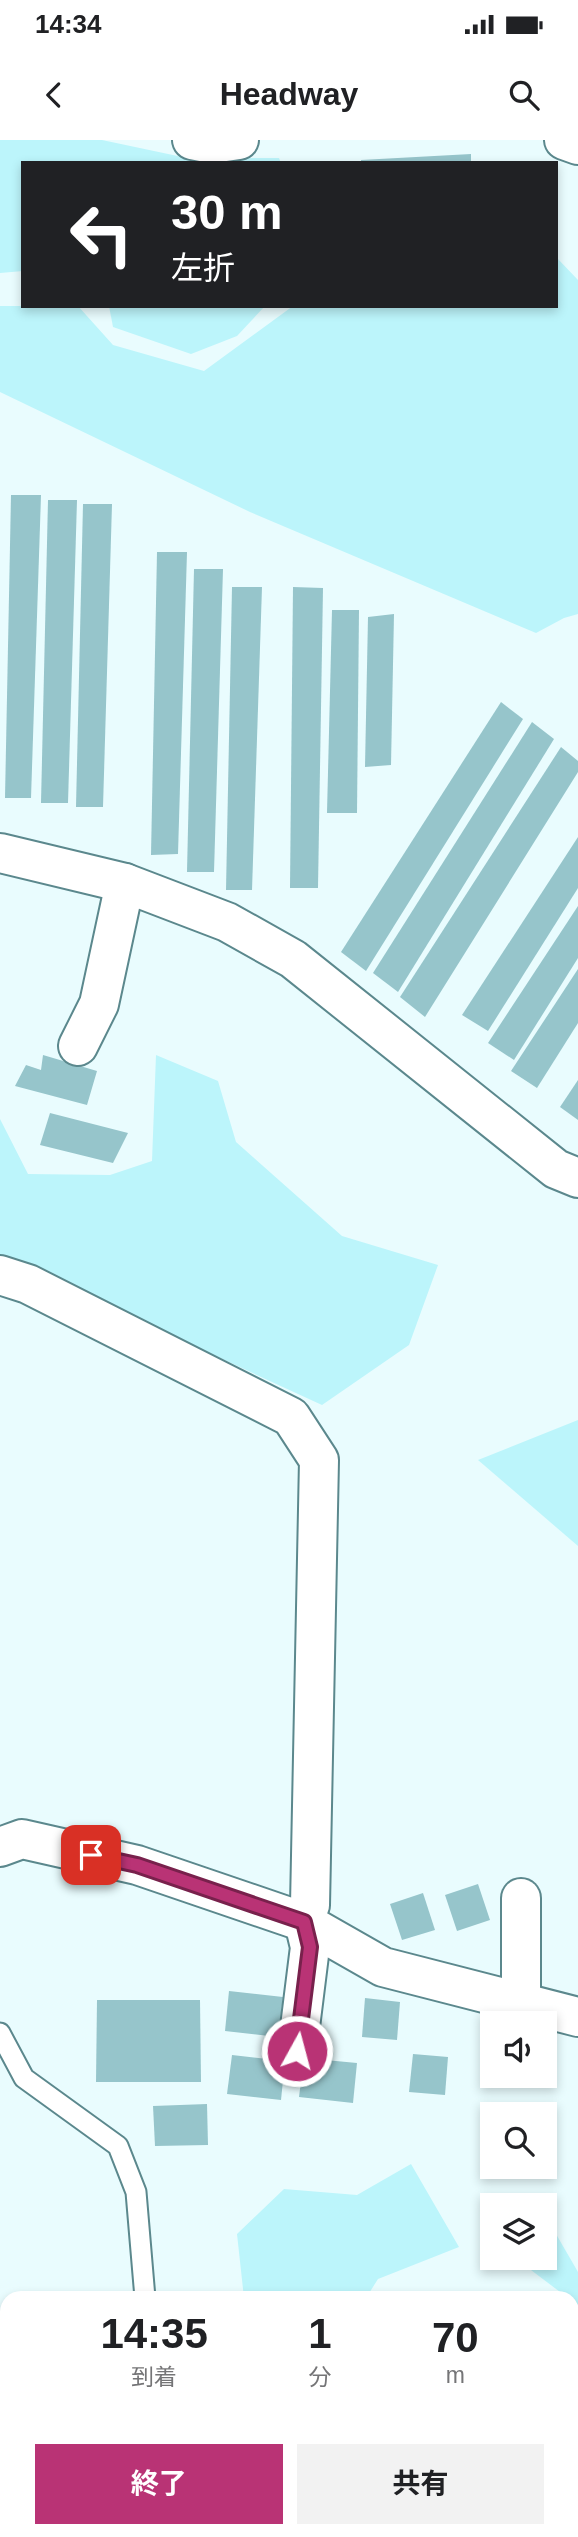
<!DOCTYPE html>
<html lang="ja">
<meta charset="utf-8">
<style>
body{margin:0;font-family:Arial,"Noto Sans JP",sans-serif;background:#f2f2f2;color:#202124;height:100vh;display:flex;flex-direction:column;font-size:26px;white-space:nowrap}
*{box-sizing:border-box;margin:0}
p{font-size:23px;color:#757577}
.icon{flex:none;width:38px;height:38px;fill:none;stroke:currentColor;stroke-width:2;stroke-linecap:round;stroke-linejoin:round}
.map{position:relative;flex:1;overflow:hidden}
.details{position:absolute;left:0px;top:2151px;width:579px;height:247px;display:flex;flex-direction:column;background:#fff;border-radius:21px 21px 0 0;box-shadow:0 4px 10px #0003}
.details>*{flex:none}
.top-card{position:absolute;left:21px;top:21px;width:537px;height:147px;border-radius:0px;box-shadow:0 4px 10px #0003;background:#202124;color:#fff;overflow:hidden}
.fabs{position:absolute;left:480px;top:1871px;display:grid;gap:14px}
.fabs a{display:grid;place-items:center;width:77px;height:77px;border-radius:0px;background:#fff;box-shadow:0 4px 10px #0003;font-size:35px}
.pin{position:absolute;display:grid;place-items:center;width:60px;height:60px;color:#fff;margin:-30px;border-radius:14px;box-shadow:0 4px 10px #0006}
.me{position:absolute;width:77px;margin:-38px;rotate:7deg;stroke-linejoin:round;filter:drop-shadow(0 0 5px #0008)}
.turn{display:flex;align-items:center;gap:24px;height:147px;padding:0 35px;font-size:32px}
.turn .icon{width:91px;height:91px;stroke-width:2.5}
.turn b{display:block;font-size:49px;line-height:60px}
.eta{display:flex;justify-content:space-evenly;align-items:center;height:119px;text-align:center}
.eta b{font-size:42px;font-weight:700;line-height:49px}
.button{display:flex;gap:14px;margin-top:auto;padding:14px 35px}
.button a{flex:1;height:80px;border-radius:0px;background:#b93375;color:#fff;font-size:28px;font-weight:700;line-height:80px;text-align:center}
.button a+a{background:#f2f2f2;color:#202124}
.status{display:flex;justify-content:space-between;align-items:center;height:49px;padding:0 35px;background:#fff;direction:ltr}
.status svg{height:19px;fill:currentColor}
header{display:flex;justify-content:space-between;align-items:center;height:91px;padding:0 35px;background:#fff;font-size:32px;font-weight:700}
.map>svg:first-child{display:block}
.green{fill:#bcf5fb}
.building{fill:#96c5cb}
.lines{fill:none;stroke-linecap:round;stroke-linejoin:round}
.lane-casing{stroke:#5b888d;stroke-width:23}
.street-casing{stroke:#5b888d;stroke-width:42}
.lane{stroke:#fff;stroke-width:19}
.street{stroke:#fff;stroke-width:38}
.route-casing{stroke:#78214c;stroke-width:18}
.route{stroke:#b93375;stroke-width:12}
</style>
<div class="status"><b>14:34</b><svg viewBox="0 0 49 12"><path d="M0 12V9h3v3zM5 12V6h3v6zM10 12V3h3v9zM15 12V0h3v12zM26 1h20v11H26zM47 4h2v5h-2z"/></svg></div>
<header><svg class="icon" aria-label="back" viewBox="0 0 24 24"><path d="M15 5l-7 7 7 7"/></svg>Headway<svg class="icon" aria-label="search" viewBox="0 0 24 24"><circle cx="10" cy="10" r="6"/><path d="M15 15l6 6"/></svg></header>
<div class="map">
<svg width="578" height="2397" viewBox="0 0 578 2397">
<rect width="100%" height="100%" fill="#e9fcfe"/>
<g class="green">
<polygon points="0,0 102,0 187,18 279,18 281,23 23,23 23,131 0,133"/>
<polygon points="557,118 578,140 578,474 564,478 536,493 250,372 0,252 0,166 78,166 113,205 204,231 293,166 556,166"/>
<polygon points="109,166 265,166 237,196 191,214 113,187"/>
<polygon points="156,915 218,941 236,1002 342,1096 438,1125 409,1205 322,1265 38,1134 0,1124 0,979 28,1034 110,1035 152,1021"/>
<polygon points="578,1280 578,1406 478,1320"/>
<polygon points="411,2024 459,2107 378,2139 366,2158 244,2158 237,2094 284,2049 357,2055"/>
<polygon points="544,2087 556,2094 578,2132 578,2165 572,2161 572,2158 568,2158 527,2127 524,2118 544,2118"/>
<polygon points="578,2208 578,2397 307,2397 305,2391 572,2390 572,2224 576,2222"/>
<polygon points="0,2237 7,2238 7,2390 233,2390 235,2397 0,2397"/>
</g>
<g class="building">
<polygon points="471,14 471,23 361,23 361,20"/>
<polygon points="11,355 41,355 31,658 5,658"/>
<polygon points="48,360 77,360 68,663 41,663"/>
<polygon points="83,364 112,364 103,667 76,667"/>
<polygon points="157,412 187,412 178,714 151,715"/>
<polygon points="194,429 223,429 214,732 187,732"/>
<polygon points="232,447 262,447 252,750 226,750"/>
<polygon points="293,447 323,448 318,748 290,748"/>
<polygon points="332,470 359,470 357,673 327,673"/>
<polygon points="394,474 391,625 365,627 368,477"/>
<polygon points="501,562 523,579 366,831 341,812"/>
<polygon points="532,582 554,599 398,852 373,833"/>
<polygon points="561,607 578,621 578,632 425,877 400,857"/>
<polygon points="578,697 578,748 488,891 462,875"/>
<polygon points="578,766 578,818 514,920 488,903"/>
<polygon points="578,829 578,883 537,948 511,931"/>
<polygon points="43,915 97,931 87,965 15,946 26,925 41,930"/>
<polygon points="578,940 578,980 560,967"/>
<polygon points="50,973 128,993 113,1023 40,1005"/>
<polygon points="478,1744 490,1780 457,1791 445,1755"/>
<polygon points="423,1753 435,1790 402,1800 390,1764"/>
<polygon points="229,1851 283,1857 278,1897 225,1891"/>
<polygon points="365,1858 400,1862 397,1900 362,1897"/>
<polygon points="97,1860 200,1860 201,1942 96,1942"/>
<polygon points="413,1914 448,1917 445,1955 409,1952"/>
<polygon points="232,1915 285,1921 281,1960 227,1954"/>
<polygon points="304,1918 357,1923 353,1963 299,1957"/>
<polygon points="207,1964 208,2005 155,2006 153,1966"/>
</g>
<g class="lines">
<g class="lane-casing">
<polyline id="lane" points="0,1893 24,1938 118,2006 136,2052 145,2158"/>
</g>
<g class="street-casing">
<g id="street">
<polyline points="192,0 212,4 239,0"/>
<polyline points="564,0 578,5"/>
<polyline points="0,713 125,743 227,782 293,819 556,1029 578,1038"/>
<polyline points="78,906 99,864 125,743"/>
<polyline points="0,1135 28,1144 291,1277 319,1320 310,1765 304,1782 310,1807 297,1911"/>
<polyline points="0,1707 22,1699 137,1725 304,1782 383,1827 578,1877"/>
<polyline points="521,1862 521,1758"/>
</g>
</g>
<use href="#lane" class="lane"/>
<use href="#street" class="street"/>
</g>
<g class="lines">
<g class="route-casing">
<polyline id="route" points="91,1715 137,1725 304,1782 310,1807 297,1911"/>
</g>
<use href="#route" class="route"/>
</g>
</svg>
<div class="fabs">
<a><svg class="icon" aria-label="sound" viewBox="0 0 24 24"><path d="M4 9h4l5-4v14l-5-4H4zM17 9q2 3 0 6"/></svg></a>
<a><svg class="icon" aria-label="search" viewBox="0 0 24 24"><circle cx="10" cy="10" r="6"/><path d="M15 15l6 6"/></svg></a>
<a><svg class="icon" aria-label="layers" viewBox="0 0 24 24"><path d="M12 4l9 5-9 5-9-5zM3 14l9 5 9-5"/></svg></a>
</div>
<div class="pin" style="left:91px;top:1715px;background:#d93025"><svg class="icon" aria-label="arrive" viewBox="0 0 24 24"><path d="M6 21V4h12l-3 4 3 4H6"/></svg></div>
<svg class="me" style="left:297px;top:1911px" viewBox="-20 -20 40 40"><circle r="17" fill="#b93375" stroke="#fff" stroke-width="3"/><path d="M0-11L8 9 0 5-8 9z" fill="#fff"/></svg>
<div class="top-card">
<div class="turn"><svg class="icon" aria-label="left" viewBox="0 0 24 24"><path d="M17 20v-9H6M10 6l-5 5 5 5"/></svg><div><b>30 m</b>左折</div></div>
</div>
<section class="details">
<div class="eta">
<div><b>14:35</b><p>到着</p></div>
<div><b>1</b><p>分</p></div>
<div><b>70</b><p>m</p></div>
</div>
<div class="button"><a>終了</a><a>共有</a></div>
</section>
</div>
